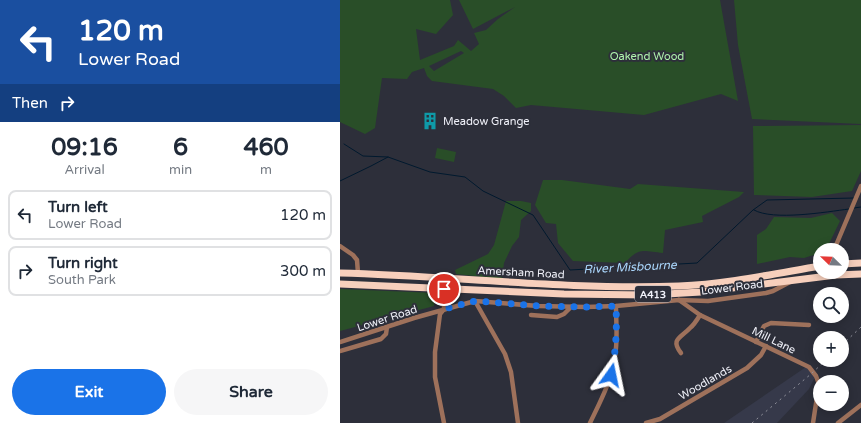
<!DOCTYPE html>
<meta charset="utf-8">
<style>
body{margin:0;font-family:"Varela Round",sans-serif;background:#f6f6f7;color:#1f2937;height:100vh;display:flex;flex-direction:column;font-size:15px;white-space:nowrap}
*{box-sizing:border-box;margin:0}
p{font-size:13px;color:#747a83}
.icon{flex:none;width:22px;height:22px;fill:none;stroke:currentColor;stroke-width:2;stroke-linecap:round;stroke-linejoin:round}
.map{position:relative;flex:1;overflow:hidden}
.sheet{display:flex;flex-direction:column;background:#fff;width:340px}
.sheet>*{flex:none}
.top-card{background:#1a4fa0;color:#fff;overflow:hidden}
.needle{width:26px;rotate:293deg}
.tools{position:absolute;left:473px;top:243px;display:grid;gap:8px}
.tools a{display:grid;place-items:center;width:36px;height:36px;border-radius:50%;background:#fff;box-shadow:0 2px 10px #0003;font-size:20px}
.pin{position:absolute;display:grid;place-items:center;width:34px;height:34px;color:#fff;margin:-17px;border:2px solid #fff;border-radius:50%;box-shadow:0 1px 4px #0007}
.me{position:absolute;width:44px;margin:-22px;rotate:12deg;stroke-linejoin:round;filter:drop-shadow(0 0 3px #0008)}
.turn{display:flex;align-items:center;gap:14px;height:84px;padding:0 12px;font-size:18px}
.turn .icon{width:52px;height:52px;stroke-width:2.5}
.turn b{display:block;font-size:28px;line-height:34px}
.then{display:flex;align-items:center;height:38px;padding:0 12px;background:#0003;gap:8px;font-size:15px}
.eta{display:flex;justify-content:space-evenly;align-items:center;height:68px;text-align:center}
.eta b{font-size:24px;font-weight:700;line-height:28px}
.action{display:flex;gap:8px;margin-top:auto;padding:8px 12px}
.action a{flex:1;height:46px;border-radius:24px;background:#1a73e8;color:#fff;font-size:16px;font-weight:700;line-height:46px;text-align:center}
.action a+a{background:#f6f6f7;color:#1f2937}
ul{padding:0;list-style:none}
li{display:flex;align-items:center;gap:12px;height:50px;margin:0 8px 6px;padding:0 4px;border:2px solid #e0e1e3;border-radius:8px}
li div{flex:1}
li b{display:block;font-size:15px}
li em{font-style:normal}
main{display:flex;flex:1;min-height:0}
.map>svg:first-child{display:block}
.built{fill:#36394a}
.green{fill:#294e28;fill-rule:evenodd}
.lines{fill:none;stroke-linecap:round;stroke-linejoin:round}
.stream{stroke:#00192e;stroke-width:1}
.minor{stroke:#9e715b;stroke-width:4.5}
.trunk{stroke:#f7cfbc;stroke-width:7}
.rail{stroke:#91929c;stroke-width:1;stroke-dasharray:2 4;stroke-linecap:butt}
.route{stroke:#1a73e8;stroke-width:7;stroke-dasharray:0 12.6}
.labels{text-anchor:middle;stroke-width:4;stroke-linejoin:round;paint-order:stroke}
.shield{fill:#2d2f3a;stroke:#b6b8c0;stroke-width:1}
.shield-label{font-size:10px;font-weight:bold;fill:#f1f2fa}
.park-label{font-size:11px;fill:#b0f4ae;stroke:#2d2f3a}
.poi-label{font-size:11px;fill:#f1f2fa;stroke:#2d2f3a;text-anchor:start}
.street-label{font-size:11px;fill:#f1f2fa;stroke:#2d2f3a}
.water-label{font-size:12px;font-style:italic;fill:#abd7fd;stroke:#2d2f3a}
</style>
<main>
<section class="sheet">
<div class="top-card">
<div class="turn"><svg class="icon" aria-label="left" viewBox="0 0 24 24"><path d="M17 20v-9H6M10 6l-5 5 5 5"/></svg><div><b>120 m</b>Lower Road</div></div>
<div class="then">Then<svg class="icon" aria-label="right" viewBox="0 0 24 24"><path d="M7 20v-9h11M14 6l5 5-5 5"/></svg></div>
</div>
<div class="eta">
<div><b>09:16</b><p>Arrival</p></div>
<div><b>6</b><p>min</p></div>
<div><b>460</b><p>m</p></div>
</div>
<ul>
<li><svg class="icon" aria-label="left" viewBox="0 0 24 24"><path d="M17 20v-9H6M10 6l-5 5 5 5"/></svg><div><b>Turn left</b><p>Lower Road</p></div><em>120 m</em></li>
<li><svg class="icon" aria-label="right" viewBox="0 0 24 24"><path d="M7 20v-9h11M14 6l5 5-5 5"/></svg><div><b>Turn right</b><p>South Park</p></div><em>300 m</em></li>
</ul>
<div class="action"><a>Exit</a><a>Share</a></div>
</section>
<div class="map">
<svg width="521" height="423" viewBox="0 0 521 423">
<rect width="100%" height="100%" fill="#2d2f3a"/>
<polygon class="built" points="466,367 475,377 469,389 437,423 384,423"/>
<g class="green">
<path d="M0,0h110l3,15 -17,19 -20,-5 4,31 34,-14 4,-6 13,11 8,-7 -5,-11 12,-3 12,-11 17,-12 -42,22 -14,-29h261l18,101 -17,-7 -77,21 -113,-10 -15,3 -12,-12 -11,-7 -61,-8 -5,-5 -3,-8 -12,4 -5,7 -25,-1 -7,50 -10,6 -25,-12zM121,51l3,2 -30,18 -5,-5z"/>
<polygon points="394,0 521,0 521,124 412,119 398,45"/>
<polygon points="521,125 521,171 512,191 472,197 414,195 413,126"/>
<polygon points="97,148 116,152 114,162 95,158"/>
<path d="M203,180h19l68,9 8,-5 106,8 -5,5 -37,19 1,6 -38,8 -2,23c-20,-2 -24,-6 -38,10l-52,-2 -15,-18 -2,-19 -10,-1 -11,-18z"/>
<polygon points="166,201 181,201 191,203 191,211 181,220 179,237 172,246 164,263 162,279 116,274 115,270 148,254 154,245"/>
<polygon points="492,213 500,221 486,250 480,250 480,253 464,258 450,257 417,264 417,235 426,229 434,217 471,218"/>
<polygon points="0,289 96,293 94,306 0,331"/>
</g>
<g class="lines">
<g class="stream">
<polyline points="4,144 23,156 48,157 90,172 125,177 143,191 193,215 230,270 357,263 413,210 427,200 514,198"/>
<polyline points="0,181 31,166 48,157"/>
<polyline points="514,208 521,207"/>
<path d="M414,210c19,11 72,2 95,-1"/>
</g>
<g class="minor">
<polyline points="0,246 13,255 17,260 18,273"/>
<polyline points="494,250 521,186"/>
<polyline points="339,300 360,315 469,367 476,376 479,384 473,423"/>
<polyline points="135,301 165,354 171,372 178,423"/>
<polyline points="191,315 217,317 224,314 231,307"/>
<polyline points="0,342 74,318 135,301 198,306 246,307 276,306 339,300 368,301 426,293 433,291 450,282"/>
<polyline points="416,342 424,326 431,323 469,325"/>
<polyline points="0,351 41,339 46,334 47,327"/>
<path d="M341,353c-11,-14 0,-15 9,-25 4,-3 7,-8 10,-13"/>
<polyline points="104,423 95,377 95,352 100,314 104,309 104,289"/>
<path d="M250,423c10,-21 22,-43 25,-67 3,-16 1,-33 1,-50"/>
<polyline points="306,423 320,419 407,368 421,355 426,346"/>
<polyline points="498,423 521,405"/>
</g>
<g class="trunk">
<polyline points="502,264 521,263"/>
<path d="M0,273c113,3 226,17 339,13 47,-2 94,-12 141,-20"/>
<polyline points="0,284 224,294 309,295 361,292 496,275 521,274"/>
</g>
<g class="rail">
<polyline points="502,345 521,327"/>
<polyline points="412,423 471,374 486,360"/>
</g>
</g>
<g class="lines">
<path class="route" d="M104,289v20l31,-8 63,5 48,1 30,-1c1,24 0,46 -5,69"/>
</g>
<defs>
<g id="building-bare" transform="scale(1.38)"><path d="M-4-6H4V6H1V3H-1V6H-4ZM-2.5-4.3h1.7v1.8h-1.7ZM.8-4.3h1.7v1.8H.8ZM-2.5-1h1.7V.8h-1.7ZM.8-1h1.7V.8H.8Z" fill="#0f9aa8" stroke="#2d2f3a" stroke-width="2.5" paint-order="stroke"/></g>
</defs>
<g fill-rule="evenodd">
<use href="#building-bare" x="90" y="121"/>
</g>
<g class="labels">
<rect class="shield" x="295" y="286" width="36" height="16" rx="3"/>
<g class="shield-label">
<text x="313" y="298">A413</text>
</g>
<g class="park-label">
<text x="307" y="60">Oakend Wood</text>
</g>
<g class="poi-label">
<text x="103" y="125">Meadow Grange</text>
</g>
<g class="street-label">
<text transform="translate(181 272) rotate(3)" y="4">Amersham Road</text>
<text transform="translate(392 287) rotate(-7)" y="4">Lower Road</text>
<text transform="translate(47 318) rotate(-18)" y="4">Lower Road</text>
<text transform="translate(434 340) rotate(26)" y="4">Mill Lane</text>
<text transform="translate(365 382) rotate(-30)" y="4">Woodlands</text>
</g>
<g class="water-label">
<text transform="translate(290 267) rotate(-3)" y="4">River Misbourne</text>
</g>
</g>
</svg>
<div class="tools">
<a><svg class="needle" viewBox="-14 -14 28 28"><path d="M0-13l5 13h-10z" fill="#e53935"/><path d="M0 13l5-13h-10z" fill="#747a83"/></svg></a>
<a><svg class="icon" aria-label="search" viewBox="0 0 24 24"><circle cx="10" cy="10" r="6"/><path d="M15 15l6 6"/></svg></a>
<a>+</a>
<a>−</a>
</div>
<div class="pin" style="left:104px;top:289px;background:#d93025"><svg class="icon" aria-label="arrive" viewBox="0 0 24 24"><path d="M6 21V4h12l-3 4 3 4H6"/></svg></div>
<svg class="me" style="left:271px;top:375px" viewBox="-20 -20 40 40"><path d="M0-17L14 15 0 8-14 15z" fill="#1a73e8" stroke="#fff" stroke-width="4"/></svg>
</div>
</main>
